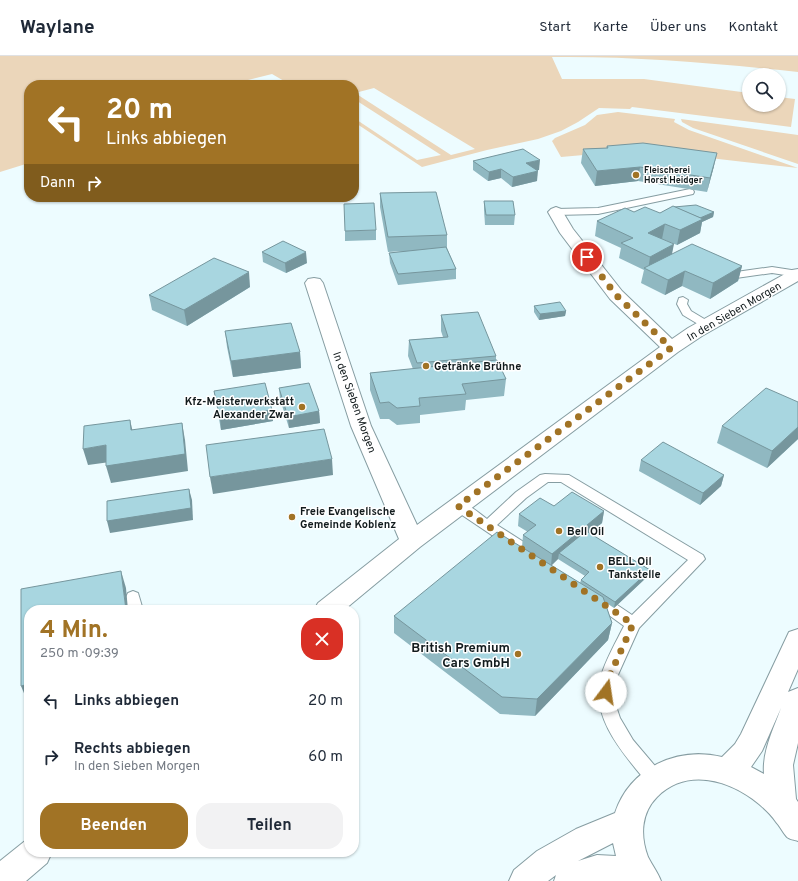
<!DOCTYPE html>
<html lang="de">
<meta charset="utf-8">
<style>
body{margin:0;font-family:Overpass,sans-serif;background:#f2f2f3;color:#1f2937;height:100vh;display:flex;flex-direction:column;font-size:15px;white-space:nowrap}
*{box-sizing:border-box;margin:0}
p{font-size:13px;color:#747a83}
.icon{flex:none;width:22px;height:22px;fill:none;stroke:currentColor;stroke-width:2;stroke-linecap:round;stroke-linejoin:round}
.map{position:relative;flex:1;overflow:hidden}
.panel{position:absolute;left:24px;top:549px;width:335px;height:252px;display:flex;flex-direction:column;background:#fff;border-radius:16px;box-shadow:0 1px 3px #0004}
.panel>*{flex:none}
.hud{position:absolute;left:24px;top:24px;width:335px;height:122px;border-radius:16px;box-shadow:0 1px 3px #0004;background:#a17325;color:#fff;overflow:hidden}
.tools{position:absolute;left:742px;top:12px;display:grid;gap:8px}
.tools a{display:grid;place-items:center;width:44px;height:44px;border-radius:50%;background:#fff;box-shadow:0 1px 3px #0004;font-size:20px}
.pin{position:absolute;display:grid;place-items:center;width:34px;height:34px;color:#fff;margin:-17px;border:2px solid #fff;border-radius:50%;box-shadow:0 1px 4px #0007}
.me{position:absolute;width:44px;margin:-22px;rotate:14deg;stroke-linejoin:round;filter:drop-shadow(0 0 3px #0008)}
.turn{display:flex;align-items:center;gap:14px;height:84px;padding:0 16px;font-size:18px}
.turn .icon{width:52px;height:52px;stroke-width:2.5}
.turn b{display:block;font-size:28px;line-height:34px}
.then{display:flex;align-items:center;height:38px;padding:0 16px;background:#0003;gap:8px;font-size:15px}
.round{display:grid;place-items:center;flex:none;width:42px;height:42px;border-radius:16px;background:#f2f2f3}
.summary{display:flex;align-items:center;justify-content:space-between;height:68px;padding:0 16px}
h1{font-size:24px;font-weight:700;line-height:30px;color:#a17325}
.button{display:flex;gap:8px;margin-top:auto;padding:8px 16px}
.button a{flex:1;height:46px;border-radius:16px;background:#a17325;color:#fff;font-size:16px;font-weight:700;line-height:46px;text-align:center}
.button a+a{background:#f2f2f3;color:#1f2937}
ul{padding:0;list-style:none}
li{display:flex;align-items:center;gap:12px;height:56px;padding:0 16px}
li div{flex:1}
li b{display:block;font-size:15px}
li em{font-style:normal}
header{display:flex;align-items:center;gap:24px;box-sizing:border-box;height:56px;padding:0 20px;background:#fff;border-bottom:1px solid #e0e1e3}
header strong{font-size:19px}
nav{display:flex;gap:22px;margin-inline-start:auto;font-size:14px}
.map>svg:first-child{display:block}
.green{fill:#ebd6ba;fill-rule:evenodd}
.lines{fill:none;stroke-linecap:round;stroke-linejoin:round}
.lane-casing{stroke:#869da2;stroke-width:2}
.street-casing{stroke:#869da2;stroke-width:2}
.secondary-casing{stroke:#869da2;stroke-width:2}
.lane{fill:#fff;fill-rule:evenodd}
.street{fill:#fff;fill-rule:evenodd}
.secondary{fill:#fff;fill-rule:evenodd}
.wall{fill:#90b8c1;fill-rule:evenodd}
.shaded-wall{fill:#76969d}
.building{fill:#a8d6e0;stroke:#76969d}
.route{stroke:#a17325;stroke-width:7;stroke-dasharray:0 12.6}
.poi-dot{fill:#a17325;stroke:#fff;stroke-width:1.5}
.labels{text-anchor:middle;stroke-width:3;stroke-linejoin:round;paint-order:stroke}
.far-poi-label{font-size:9px;font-weight:bold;fill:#121b1d;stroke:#fff;text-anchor:start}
.street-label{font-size:11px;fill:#121b1d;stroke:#fff}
.poi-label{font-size:11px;font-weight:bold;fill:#121b1d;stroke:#fff;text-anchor:start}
.near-poi-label{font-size:13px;font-weight:bold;fill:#121b1d;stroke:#fff;text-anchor:end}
</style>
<header>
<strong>Waylane</strong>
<nav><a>Start</a><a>Karte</a><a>Über uns</a><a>Kontakt</a></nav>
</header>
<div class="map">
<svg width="798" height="825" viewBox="0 0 798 825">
<rect width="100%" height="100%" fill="#edfcff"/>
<g class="green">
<path d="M0,0h798v16c-82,-9 -164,-16 -246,-15l10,22h82l105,14v12h30v-8l16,2 -4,28 -159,-20 -2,2 -31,-1 -21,14 -17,9 -23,8 -51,11 -65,17 -68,-45v-4l63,42 24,-5 -87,-56v-14h-63l-19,-11 -44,11h-199v78l-29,9zM374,32l101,61 -24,6 -96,-62z"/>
<polygon points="618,56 675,63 674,66 689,74 798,112 640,94 561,101 552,85 555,82 585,69 597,59"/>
<polygon points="681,63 798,79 798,108 693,72 682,66"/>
</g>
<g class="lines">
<g class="lane-casing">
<g id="lane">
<polygon points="690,133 693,134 694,136 693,138 598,158 556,159 551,156 556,153 598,152"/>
<polygon points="772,211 798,215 798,221 772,217 736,222 731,219 736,216"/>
<polygon points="683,241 688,244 687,248 691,255 711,267 712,269 711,271 703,271 683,259 677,248 679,242"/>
<path d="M545,418l24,1 134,80 2,4 -66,69 -22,49 -2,15 1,14 4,12 13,22 28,33 3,6 -3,6 -6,2 -6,-2c-24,-30 -60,-67 -48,-109 5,-17 15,-34 23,-50l-36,-26 -2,-4 2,-4 5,-2 5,2 34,23 56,-55 -127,-78h-13l-22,16 -29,27 33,21 2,4 -2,4 -5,1 -5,-1 -67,-45 -2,-3 2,-3c12,-4 25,10 34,16l29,-27 24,-17z"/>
<polygon points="133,535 138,537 143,554 127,554 126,541 128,537"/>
</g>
</g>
<g class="street-casing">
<g id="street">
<polygon points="556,151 561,153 573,173 622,235 672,283 688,272 792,214 798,213 798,225 702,280 678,296 420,491 344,554 314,554 318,547 399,483 351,370 305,227 308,223 314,222 320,223 323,227 371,370 417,469 660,291 610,243 560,177 548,156 551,153"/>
<polygon points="29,784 29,796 52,796 47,807 26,825 0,825 0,805 25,785"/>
</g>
</g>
<g class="secondary-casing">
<path id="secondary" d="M798,573v40l-10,23 10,-4v55l-5,22 3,34 2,3v39c-3,-1 -9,-2 -11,-4 -4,-4 -7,-11 -11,-15 -4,-6 -11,-13 -17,-18 -29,-24 -72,-37 -102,-7 -16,16 -17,39 -9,60 4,8 10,16 13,24h-107l2,-6 -8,6h-39l5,-11 23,-19 39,-22 39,-16c15,-45 62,-67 107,-56l13,-13 6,-10 48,-102zM781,652c-7,20 -19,43 -17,66l-13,-7 11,-16zM613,787l3,13 -19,-1 -19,6z"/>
</g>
<use href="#lane" class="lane"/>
<use href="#street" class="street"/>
<use href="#secondary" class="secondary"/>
</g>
<g class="wall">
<polygon points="607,90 714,110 707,136 638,125 595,130 581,107 583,93 606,92"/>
<polygon points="473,105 539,114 536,114 537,125 512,131 501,122 488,125 473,114"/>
<polygon points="380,137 447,179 447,192 456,213 456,223 398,229 390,207 389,197 403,195 388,196 380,151"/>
<polygon points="484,145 515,159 514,169 485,169 484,154"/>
<polygon points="674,151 714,156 713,161 702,166 700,177 677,189 662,183 672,198 742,210 738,225 710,243 682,230 665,239 641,227 644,214 619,202 621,192 595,180 597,165 634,156 660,157 670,152"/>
<polygon points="376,174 376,184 345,185 345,175"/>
<polygon points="262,196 307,207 286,217 263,206"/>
<polygon points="250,231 187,270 152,254 149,239"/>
<polygon points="534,250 566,255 565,260 539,264 534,256"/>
<polygon points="441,259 496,300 496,305 506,323 504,340 466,344 465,354 420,359 420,367 397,369 389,363 380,363 370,334 370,317 413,313 408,300 409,284 443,281 441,275"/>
<polygon points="225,275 300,296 301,312 233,321 227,291"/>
<polygon points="279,332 319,355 320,367 289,372 280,343"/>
<polygon points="214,335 272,354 273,365 221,374"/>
<polygon points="798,346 798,383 767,412 717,387 722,370"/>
<polygon points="641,404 724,419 721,430 700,449 639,415"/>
<path d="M554,450l50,5 -2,12 -13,10 61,37 -2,6 -34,32 -9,-6 7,21 -4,17 -73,76 -35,-2 -106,-81v-17l128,-69 1,-12 5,-3 -10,-6 1,-12zM558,503l27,17 -4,4 -1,3 -29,-18z"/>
</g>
<g class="shaded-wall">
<polygon points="717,97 714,110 707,136 710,122"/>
<polygon points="540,104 539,114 525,117 526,107"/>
<polygon points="640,111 638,125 595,130 597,115"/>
<polygon points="501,113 501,122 488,125 489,116"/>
<polygon points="538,115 537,125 512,131 513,121"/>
<polygon points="714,156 713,161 702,166 700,177 677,189 680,174 698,163"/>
<polygon points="665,168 662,183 645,191 648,177"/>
<polygon points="674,188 671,203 648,214 650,201"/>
<polygon points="306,196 307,207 286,217 285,207"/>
<polygon points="742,210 738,225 710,243 713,227"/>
<polygon points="685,215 682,230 665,239 668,224"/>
<polygon points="249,216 250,231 187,270 184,254"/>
<polygon points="566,255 565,260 539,264 540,258"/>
<polygon points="300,296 301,312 233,321 231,305"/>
<polygon points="272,354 273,365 221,374 220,362"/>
<polygon points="319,355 320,367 289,372 288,361"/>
<polygon points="130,364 134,381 131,374"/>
<polygon points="182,367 185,384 188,415 111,427 106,410"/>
<polygon points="798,371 798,383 767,412 772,395"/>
<polygon points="106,389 110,406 88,409 83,393"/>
<polygon points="332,403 333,419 213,438 210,421"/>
<polygon points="724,419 721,430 700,449 703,437"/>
<polygon points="189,433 192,444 193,464 110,477 107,465"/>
<polygon points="604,455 602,467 563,500 559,497 558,503 551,510 552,498"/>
<polygon points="650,514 648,520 614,552 615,546"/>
<polygon points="121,515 126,532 128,554 126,554"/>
<polygon points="612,567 608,584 535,660 537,643"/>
<polygon points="29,628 29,646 28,647 21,630"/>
</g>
<g class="building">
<polygon points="643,87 717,97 710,122 640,111 597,115 583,93 608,92 607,90"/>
<polygon points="523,93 540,104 526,107 538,115 513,121 501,113 489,116 473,105"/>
<polygon points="436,136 447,179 388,181 380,137"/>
<polygon points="484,145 513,145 515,159 486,159"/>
<polygon points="374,147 376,174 345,175 344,148"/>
<polygon points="696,149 714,156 700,162 674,151"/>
<polygon points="673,150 703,163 680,174 665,168 648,177 674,188 650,201 621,187 633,182 597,165 625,152 634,156 645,151 660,157"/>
<polygon points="283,185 306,196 285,207 262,196"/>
<polygon points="692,188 742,210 713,227 685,215 668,224 644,212"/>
<polygon points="446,191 456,213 398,218 389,197"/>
<polygon points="214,202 249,216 184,254 149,239"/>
<polygon points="560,246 566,255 540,258 534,250"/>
<polygon points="478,256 496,300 417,307 409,284 448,281 441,259"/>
<polygon points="291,267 300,296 231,305 225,275"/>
<polygon points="497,304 506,323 462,328 466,338 419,342 420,350 397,352 389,346 380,347 370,317"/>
<polygon points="265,327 272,354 220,362 214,335"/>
<polygon points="309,327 319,355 288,361 279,332"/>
<polygon points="766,332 798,346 798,371 772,395 722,370"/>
<polygon points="130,364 131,374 182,367 185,398 106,410 106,389 83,393 84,370"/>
<polygon points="324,373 332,403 210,421 206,389"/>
<polygon points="663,386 724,419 703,437 641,404"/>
<polygon points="189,433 191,452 107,465 107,445"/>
<polygon points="572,436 604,455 552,498 523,479 536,469 519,458 540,442 554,450"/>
<polygon points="586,475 650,514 615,546 581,524 589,516 559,497"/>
<polygon points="497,476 603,541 612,567 537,643 502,641 394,560"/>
<polygon points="121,515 126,554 29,554 29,628 21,630 21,533"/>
</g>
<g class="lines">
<polyline class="route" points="587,201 616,239 671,292 458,450 633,568 609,621 606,636"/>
</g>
<g class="poi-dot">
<circle cx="636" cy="119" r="4"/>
<circle cx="426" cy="310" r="4"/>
<circle cx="302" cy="351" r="4"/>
<circle cx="292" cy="461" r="4"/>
<circle cx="559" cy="475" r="4"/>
<circle cx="600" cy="511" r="4"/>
<circle cx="518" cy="598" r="4"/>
</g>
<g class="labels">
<g class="far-poi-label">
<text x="644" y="117">Fleischerei<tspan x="644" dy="10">Horst Heidger</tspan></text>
</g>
<g class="street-label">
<text transform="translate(734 255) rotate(-30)" y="4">In den Sieben Morgen</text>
<text transform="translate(355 346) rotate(70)" y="4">In den Sieben Morgen</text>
</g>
<g class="poi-label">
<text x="434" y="314">Getränke Brühne</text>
<text x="294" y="349" text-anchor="end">Kfz-Meisterwerkstatt<tspan x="294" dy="13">Alexander Zwar</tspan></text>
<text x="300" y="459">Freie Evangelische<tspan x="300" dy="13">Gemeinde Koblenz</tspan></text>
<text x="567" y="479">Bell Oil</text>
<text x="608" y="509">BELL Oil<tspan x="608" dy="13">Tankstelle</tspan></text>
</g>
<g class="near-poi-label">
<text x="510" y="596">British Premium<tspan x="510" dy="15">Cars GmbH</tspan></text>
</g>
</g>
</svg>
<div class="tools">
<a><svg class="icon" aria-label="search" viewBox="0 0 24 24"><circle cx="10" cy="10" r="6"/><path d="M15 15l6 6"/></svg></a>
</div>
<div class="pin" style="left:587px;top:201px;background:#d93025"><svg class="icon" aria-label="arrive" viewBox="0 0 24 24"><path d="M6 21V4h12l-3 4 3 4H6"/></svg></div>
<svg class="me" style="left:606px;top:636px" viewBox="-20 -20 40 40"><circle r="19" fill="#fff"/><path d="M0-13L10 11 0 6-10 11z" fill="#a17325"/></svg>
<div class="hud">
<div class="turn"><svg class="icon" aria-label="left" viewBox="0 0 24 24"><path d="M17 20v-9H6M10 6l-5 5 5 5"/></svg><div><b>20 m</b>Links abbiegen</div></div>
<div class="then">Dann<svg class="icon" aria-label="right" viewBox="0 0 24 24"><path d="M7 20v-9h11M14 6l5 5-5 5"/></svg></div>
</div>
<section class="panel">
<div class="summary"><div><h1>4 Min.</h1><p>250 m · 09:39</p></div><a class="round" style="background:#d93025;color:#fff"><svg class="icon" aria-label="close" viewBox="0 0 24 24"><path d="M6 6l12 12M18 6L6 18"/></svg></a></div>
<ul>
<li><svg class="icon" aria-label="left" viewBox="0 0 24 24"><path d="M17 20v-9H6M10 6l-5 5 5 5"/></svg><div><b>Links abbiegen</b></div><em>20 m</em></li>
<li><svg class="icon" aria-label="right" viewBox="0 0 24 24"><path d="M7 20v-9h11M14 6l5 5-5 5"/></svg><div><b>Rechts abbiegen</b><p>In den Sieben Morgen</p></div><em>60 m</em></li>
</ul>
<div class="button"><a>Beenden</a><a>Teilen</a></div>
</section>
</div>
